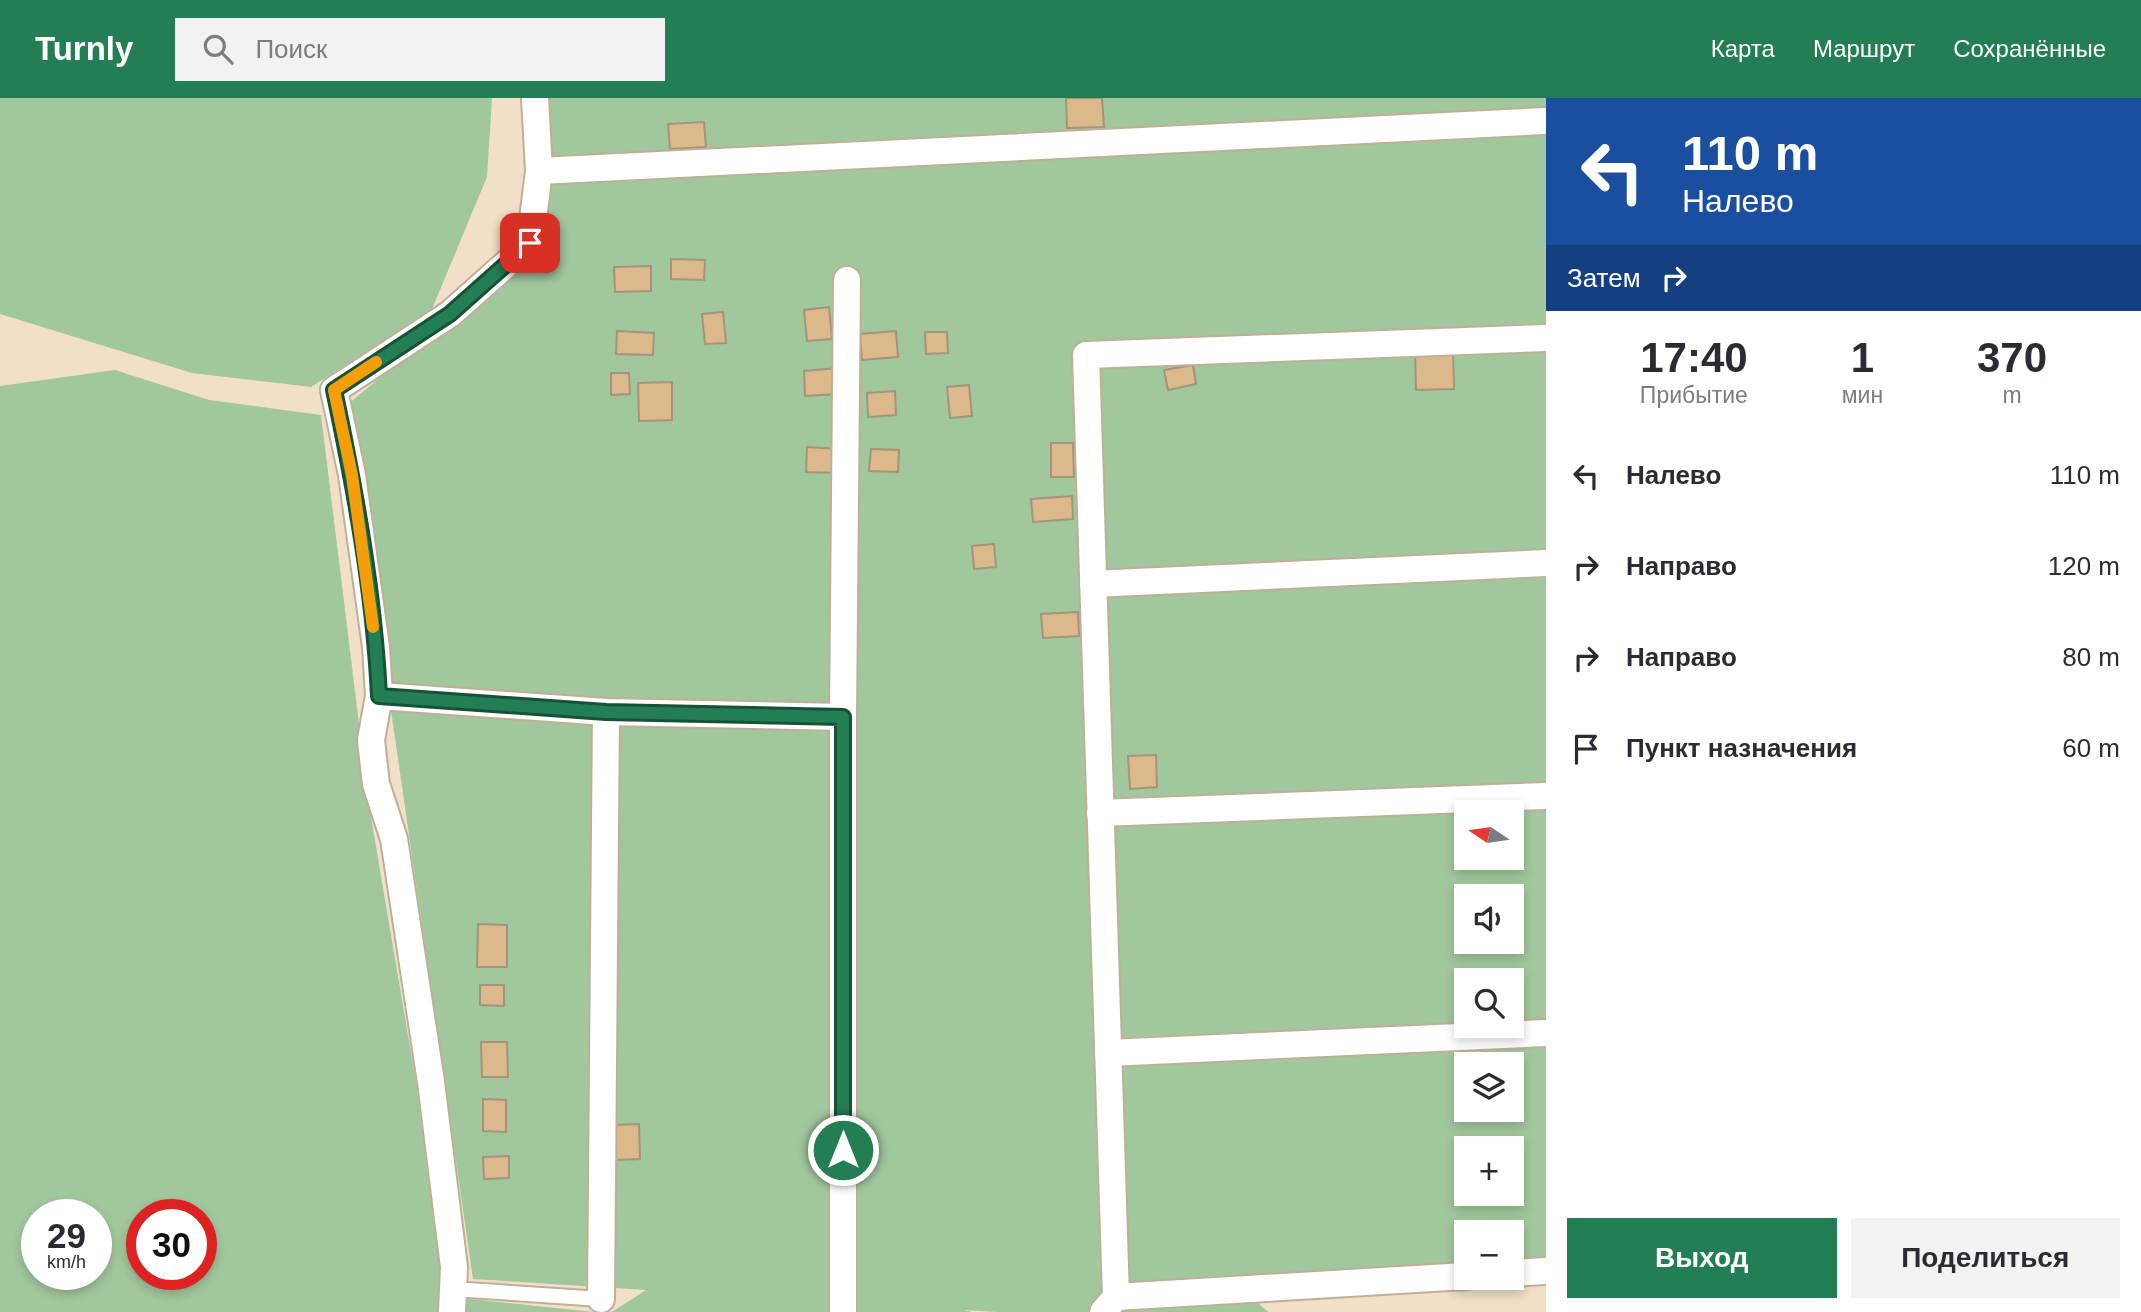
<!DOCTYPE html>
<html lang="ru">
<meta charset="utf-8">
<style>
body{margin:0;font-family:Arial,sans-serif;background:#f2f2f3;color:#2b2b33;height:100vh;display:flex;flex-direction:column;font-size:26px;white-space:nowrap}
*{box-sizing:border-box;margin:0}
p{font-size:23px;color:#7c7c81}
.icon{flex:none;width:38px;height:38px;fill:none;stroke:currentColor;stroke-width:2;stroke-linecap:round;stroke-linejoin:round}
.map{position:relative;flex:1;overflow:hidden}
.sheet{display:flex;flex-direction:column;background:#fff;width:595px}
.sheet>*{flex:none}
.top-card{background:#1a4fa0;color:#fff;overflow:hidden}
.needle{width:46px;rotate:283deg}
.controls{position:absolute;left:1454px;top:702px;display:grid;gap:14px}
.controls a{display:grid;place-items:center;width:70px;height:70px;border-radius:0px;background:#fff;box-shadow:0 4px 10px #0003;font-size:35px}
.speed{position:absolute;left:21px;top:1101px;display:flex;gap:14px;font-size:35px;font-weight:700;text-align:center}
.speed>*{display:grid;place-content:center;width:91px;height:91px;border-radius:50%;background:#fff;box-shadow:0 4px 10px #0003;line-height:1}
.speed small{font-size:18px;font-weight:400}
.speed .limit{border:10px solid #d22;background:#fff;color:#111}
.pin{position:absolute;display:grid;place-items:center;width:60px;height:60px;color:#fff;margin:-30px;border-radius:14px;box-shadow:0 4px 10px #0006}
.me{position:absolute;width:77px;margin:-38px;rotate:0deg;stroke-linejoin:round;filter:drop-shadow(0 0 5px #0008)}
.turn{display:flex;align-items:center;gap:24px;height:147px;padding:0 21px;font-size:32px}
.turn .icon{width:91px;height:91px;stroke-width:2.5}
.turn b{display:block;font-size:49px;line-height:60px}
.then{display:flex;align-items:center;height:66px;padding:0 21px;background:#0003;gap:14px;font-size:26px}
.eta{display:flex;justify-content:space-evenly;align-items:center;height:119px;text-align:center}
.eta b{font-size:42px;font-weight:600;line-height:49px}
.action{display:flex;gap:14px;margin-top:auto;padding:14px 21px}
.action a{flex:1;height:80px;border-radius:0px;background:#247e53;color:#fff;font-size:28px;font-weight:600;line-height:80px;text-align:center}
.action a+a{background:#f2f2f3;color:#2b2b33}
ul{padding:0;list-style:none}
li{display:flex;align-items:center;gap:21px;height:91px;padding:0 21px}
li div{flex:1}
li b{display:block;font-size:26px}
li em{font-style:normal}
header{display:flex;align-items:center;gap:42px;box-sizing:border-box;height:98px;padding:0 35px;background:#247e53;color:#fff}
header strong{font-size:33px}
nav{display:flex;gap:38px;margin-inline-start:auto;font-size:24px}
.search{width:490px;height:63px;background:#f2f2f3;display:flex;align-items:center;gap:18px;box-sizing:border-box;padding:0 24px;border-radius:0px;color:#7c7c81;font-size:26px}
main{display:flex;flex:1;min-height:0}
.map>svg:first-child{display:block}
.green{fill:#a1c79d;fill-rule:evenodd}
.building{fill:#dbb98b;stroke:#a4937d;stroke-width:2}
.lines{fill:none;stroke-linecap:round;stroke-linejoin:round}
.lane-casing{stroke:#c0af98;stroke-width:18}
.street-casing{stroke:#c0af98;stroke-width:30}
.lane{stroke:#fff;stroke-width:14}
.street{stroke:#fff;stroke-width:26}
.route-casing{stroke:#175236;stroke-width:18}
.route{stroke:#247e53;stroke-width:12}
.slow{stroke:#f59e0b;stroke-width:12}
</style>
<header>
<strong>Turnly</strong>
<div class="search"><svg class="icon" aria-label="search" viewBox="0 0 24 24"><circle cx="10" cy="10" r="6"/><path d="M15 15l6 6"/></svg>Поиск</div>
<nav><a>Карта</a><a>Маршрут</a><a>Сохранённые</a></nav>
</header>
<main>
<div class="map">
<svg width="1546" height="1214" viewBox="0 0 1546 1214">
<rect width="100%" height="100%" fill="#f1dfc7"/>
<g class="green">
<polygon points="0,0 492,0 487,79 432,211 311,289 192,275 0,216"/>
<path d="M529,0h1017v1169l-34,2v-37h-46v38l-260,12 52,21 10,9h-155l22,-28 -46,28h-91l-34,-2 8,2h-360l34,-22 -173,-11 -126,-874 187,-156zM1466,714h46v46h-46zM1466,798h46v46h-46zM1466,882h46v46h-46zM1466,966h46v46h-46zM1466,1050h46v46h-46z"/>
<path d="M115,272l94,30 112,15 48,390 71,419 -1,88h-439v-926zM37,1116h59v60h-59zM142,1116h59v60h-59z"/>
<polygon points="461,1200 594,1214 460,1214"/>
</g>
<g class="building">
<polygon points="1066,0 1102,0 1104,29 1067,30"/>
<polygon points="704,24 706,49 670,51 668,26"/>
<polygon points="671,161 705,162 704,182 671,181"/>
<polygon points="651,168 651,193 615,194 614,169"/>
<polygon points="829,209 832,241 807,243 804,212"/>
<polygon points="723,214 726,245 705,246 702,216"/>
<polygon points="617,233 654,235 653,257 616,256"/>
<polygon points="896,233 898,259 862,262 860,236"/>
<polygon points="925,234 947,234 948,255 926,256"/>
<polygon points="1453,252 1454,291 1416,292 1415,253"/>
<polygon points="1193,267 1196,286 1168,292 1164,272"/>
<polygon points="837,270 838,296 805,298 804,273"/>
<polygon points="611,275 629,275 630,296 611,297"/>
<polygon points="672,284 672,322 639,323 638,285"/>
<polygon points="969,287 972,318 950,320 947,289"/>
<polygon points="895,293 896,317 868,319 867,295"/>
<polygon points="1051,345 1073,345 1074,379 1051,379"/>
<polygon points="807,349 840,351 838,375 806,374"/>
<polygon points="871,351 899,352 898,374 869,373"/>
<polygon points="1072,398 1073,421 1033,424 1031,401"/>
<polygon points="994,446 996,469 974,471 972,448"/>
<polygon points="1078,514 1079,538 1043,540 1041,516"/>
<polygon points="1156,657 1157,689 1130,691 1128,658"/>
<polygon points="478,826 507,827 507,869 477,869"/>
<polygon points="480,887 504,887 504,908 480,907"/>
<polygon points="481,944 507,944 508,979 482,979"/>
<polygon points="483,1001 506,1002 506,1034 483,1033"/>
<polygon points="639,1026 640,1061 615,1062 614,1027"/>
<polygon points="509,1058 509,1080 484,1081 483,1059"/>
</g>
<g class="lines">
<g class="lane-casing">
<polyline id="lane" points="453,1191 601,1201"/>
</g>
<g class="street-casing">
<g id="street">
<polyline points="539,73 1546,23"/>
<polyline points="1093,486 1546,465"/>
<polyline points="379,598 606,614 843,619"/>
<polyline points="1100,715 1546,698"/>
<polyline points="1108,955 1546,935"/>
<polyline points="1512,1175 1546,1173"/>
<polyline points="1116,1199 1466,1178"/>
<polyline points="601,1201 606,614"/>
<polyline points="452,1214 454,1169 431,984 394,741 376,686 371,642 379,598 376,549 352,377 334,292 450,216 530,145 539,73 535,0"/>
<polyline points="843,1214 843,619 847,182"/>
<polyline points="1103,1214 1116,1199 1086,257 1546,240"/>
</g>
</g>
<use href="#lane" class="lane"/>
<use href="#street" class="street"/>
</g>
<g class="lines">
<g class="route-casing">
<path id="route" d="M530,145l-80,71 -116,76c21,100 40,203 45,306l227,16 237,5v433"/>
</g>
<use href="#route" class="route"/>
<polyline class="slow" points="373,529 352,377 334,292 376,264"/>
</g>
</svg>
<div class="controls">
<a><svg class="needle" viewBox="-14 -14 28 28"><path d="M0-13l5 13h-10z" fill="#e53935"/><path d="M0 13l5-13h-10z" fill="#7c7c81"/></svg></a>
<a><svg class="icon" aria-label="sound" viewBox="0 0 24 24"><path d="M4 9h4l5-4v14l-5-4H4zM17 9q2 3 0 6"/></svg></a>
<a><svg class="icon" aria-label="search" viewBox="0 0 24 24"><circle cx="10" cy="10" r="6"/><path d="M15 15l6 6"/></svg></a>
<a><svg class="icon" aria-label="layers" viewBox="0 0 24 24"><path d="M12 4l9 5-9 5-9-5zM3 14l9 5 9-5"/></svg></a>
<a>+</a>
<a>−</a>
</div>
<div class="speed"><div>29<small>km/h</small></div><div class="limit">30</div></div>
<div class="pin" style="left:530px;top:145px;background:#d93025"><svg class="icon" aria-label="arrive" viewBox="0 0 24 24"><path d="M6 21V4h12l-3 4 3 4H6"/></svg></div>
<svg class="me" style="left:843px;top:1052px" viewBox="-20 -20 40 40"><circle r="17" fill="#247e53" stroke="#fff" stroke-width="3"/><path d="M0-11L8 9 0 5-8 9z" fill="#fff"/></svg>
</div>
<section class="sheet">
<div class="top-card">
<div class="turn"><svg class="icon" aria-label="left" viewBox="0 0 24 24"><path d="M17 20v-9H6M10 6l-5 5 5 5"/></svg><div><b>110 m</b>Налево</div></div>
<div class="then">Затем<svg class="icon" aria-label="right" viewBox="0 0 24 24"><path d="M7 20v-9h11M14 6l5 5-5 5"/></svg></div>
</div>
<div class="eta">
<div><b>17:40</b><p>Прибытие</p></div>
<div><b>1</b><p>мин</p></div>
<div><b>370</b><p>m</p></div>
</div>
<ul>
<li><svg class="icon" aria-label="left" viewBox="0 0 24 24"><path d="M17 20v-9H6M10 6l-5 5 5 5"/></svg><div><b>Налево</b></div><em>110 m</em></li>
<li><svg class="icon" aria-label="right" viewBox="0 0 24 24"><path d="M7 20v-9h11M14 6l5 5-5 5"/></svg><div><b>Направо</b></div><em>120 m</em></li>
<li><svg class="icon" aria-label="right" viewBox="0 0 24 24"><path d="M7 20v-9h11M14 6l5 5-5 5"/></svg><div><b>Направо</b></div><em>80 m</em></li>
<li><svg class="icon" aria-label="arrive" viewBox="0 0 24 24"><path d="M6 21V4h12l-3 4 3 4H6"/></svg><div><b>Пункт назначения</b></div><em>60 m</em></li>
</ul>
<div class="action"><a>Выход</a><a>Поделиться</a></div>
</section>
</main>
